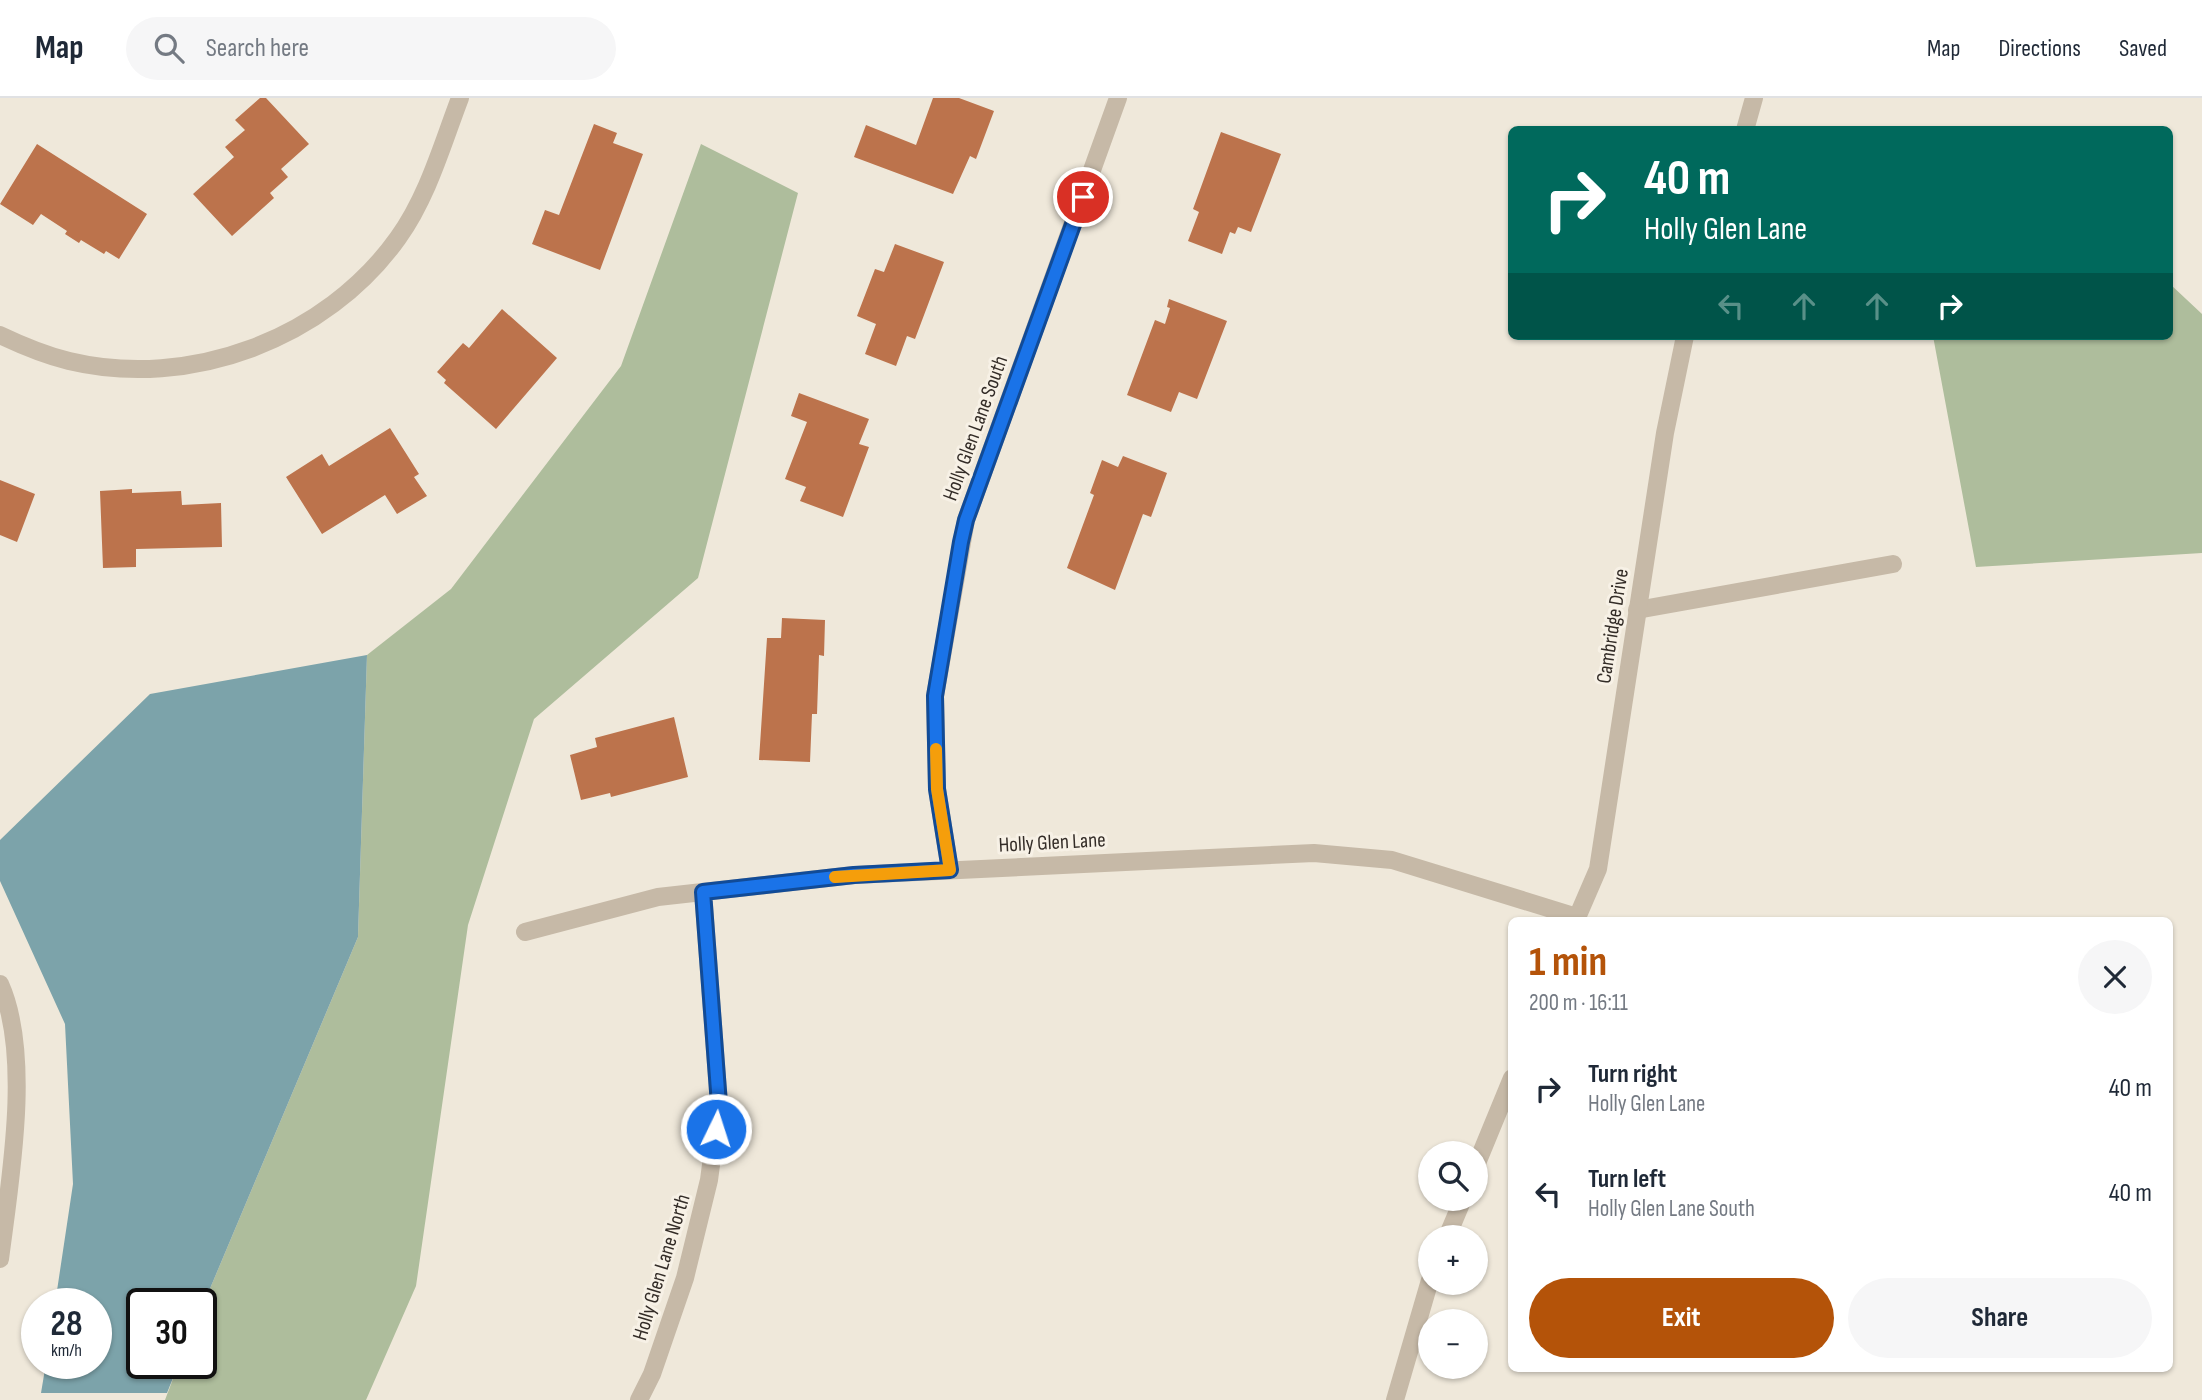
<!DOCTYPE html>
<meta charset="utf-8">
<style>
body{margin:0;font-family:"Sofia Sans Condensed",sans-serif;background:#f6f6f7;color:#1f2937;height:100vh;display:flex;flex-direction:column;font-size:26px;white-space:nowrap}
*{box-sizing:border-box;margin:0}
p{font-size:23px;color:#747a83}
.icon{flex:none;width:38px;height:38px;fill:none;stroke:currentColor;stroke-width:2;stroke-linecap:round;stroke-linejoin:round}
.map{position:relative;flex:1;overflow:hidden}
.side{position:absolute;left:1508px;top:819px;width:665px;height:455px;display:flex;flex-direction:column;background:#fff;border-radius:10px;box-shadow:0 2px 5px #0004}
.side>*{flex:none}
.guide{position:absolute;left:1508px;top:28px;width:665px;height:214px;border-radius:10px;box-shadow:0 2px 5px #0004;background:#00695c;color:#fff;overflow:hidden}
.controls{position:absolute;left:1418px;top:1043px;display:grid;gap:14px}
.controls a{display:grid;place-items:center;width:70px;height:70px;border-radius:50%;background:#fff;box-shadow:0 2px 5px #0004;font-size:35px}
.speed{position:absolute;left:21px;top:1190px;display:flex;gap:14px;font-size:35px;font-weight:700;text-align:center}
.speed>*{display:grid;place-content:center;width:91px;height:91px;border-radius:50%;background:#fff;box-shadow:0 2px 5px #0004;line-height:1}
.speed small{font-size:18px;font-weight:400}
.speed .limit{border:4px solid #111;border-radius:10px;background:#fff;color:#111}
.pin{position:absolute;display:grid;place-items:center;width:60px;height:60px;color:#fff;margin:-30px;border:4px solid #fff;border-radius:50%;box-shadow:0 2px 7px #0007}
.me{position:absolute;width:77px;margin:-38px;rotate:4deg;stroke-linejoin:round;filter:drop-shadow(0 0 5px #0008)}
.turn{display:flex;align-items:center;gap:24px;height:147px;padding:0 21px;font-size:32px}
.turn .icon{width:91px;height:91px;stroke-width:2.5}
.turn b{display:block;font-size:49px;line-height:60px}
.lanes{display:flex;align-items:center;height:66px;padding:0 21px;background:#0003;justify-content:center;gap:35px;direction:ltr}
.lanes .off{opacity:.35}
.round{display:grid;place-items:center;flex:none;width:74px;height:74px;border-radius:37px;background:#f6f6f7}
.summary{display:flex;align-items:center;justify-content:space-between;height:119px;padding:0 21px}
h1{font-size:42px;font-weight:700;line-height:52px;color:#b45309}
.cta{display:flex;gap:14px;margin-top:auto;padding:14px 21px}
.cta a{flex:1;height:80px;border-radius:42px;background:#b45309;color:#fff;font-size:28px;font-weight:700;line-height:80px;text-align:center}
.cta a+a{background:#f6f6f7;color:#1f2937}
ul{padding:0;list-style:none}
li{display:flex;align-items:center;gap:21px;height:105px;padding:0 21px}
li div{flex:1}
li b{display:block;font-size:26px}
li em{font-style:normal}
header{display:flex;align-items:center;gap:42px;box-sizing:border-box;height:98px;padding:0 35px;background:#fff;border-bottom:2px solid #e0e1e3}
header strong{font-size:33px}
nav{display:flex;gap:38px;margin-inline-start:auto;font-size:24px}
.search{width:490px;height:63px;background:#f6f6f7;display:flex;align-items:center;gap:18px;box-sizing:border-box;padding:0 24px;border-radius:38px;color:#747a83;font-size:26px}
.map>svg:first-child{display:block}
.green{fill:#aebd9c}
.water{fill:#7ca3aa}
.building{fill:#bc734c}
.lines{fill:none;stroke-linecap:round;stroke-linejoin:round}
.street{stroke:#c6b9a7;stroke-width:18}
.route-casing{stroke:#114b97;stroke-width:18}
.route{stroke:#1a73e8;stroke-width:12}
.slow{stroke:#f59e0b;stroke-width:12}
.labels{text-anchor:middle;stroke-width:6;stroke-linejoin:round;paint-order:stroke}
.street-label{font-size:21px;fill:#332c27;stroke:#f7f1e6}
</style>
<header>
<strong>Map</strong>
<div class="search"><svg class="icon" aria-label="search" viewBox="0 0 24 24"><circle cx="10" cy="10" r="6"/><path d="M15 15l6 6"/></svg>Search here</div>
<nav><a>Map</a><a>Directions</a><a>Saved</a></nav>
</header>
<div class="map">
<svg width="2202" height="1302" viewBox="0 0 2202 1302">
<rect width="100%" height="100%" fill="#efe8da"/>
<g class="green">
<polygon points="701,46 798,95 698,480 534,621 468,827 416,1188 366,1302 165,1302 179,1265 201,1265 201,1212 358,839 367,557 451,491 621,268"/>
<polygon points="2170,186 2202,216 2202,455 1976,469 1933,238 2170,238"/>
</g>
<polygon class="water" points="367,557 358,839 201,1212 201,1206 142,1206 142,1265 179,1265 167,1295 41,1295 46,1265 96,1265 96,1206 55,1206 73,1086 65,926 0,783 0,742 150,596"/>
<g class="building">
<polygon points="260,0 266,0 309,46 281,71 288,79 270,95 274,100 232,138 193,96 234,59 225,49 245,32 235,22"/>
<polygon points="933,0 959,0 994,13 976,61 970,58 953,96 854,59 866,27 916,47"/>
<polygon points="594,26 617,35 613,45 643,56 600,172 532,146 545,112 559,117"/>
<polygon points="1221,34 1281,56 1251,134 1238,129 1235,136 1230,134 1222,156 1188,143 1199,114 1193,111"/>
<polygon points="37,46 147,116 119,161 106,153 104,156 81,142 79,145 65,136 67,133 41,116 33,127 0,106"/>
<polygon points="895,146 944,164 915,241 907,238 896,268 865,256 876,226 857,218 875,171 884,174"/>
<polygon points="1169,201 1227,223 1197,301 1179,294 1171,314 1127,297 1155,222 1165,226 1170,210 1167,209"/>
<polygon points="502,211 557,260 496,331 444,285 446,282 437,274 463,245 469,250"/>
<polygon points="799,295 869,321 859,346 869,349 843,419 800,403 806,389 785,381 807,324 791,318"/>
<polygon points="390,330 419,376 414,379 427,398 397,416 385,397 322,436 286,379 322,356 329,368"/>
<polygon points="1123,358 1167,375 1151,419 1143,416 1115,492 1067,470 1094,397 1090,395 1102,362 1118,369"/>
<polygon points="0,382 35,396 17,444 0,437"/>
<polygon points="132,391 132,395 181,393 182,407 221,405 222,449 136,451 136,469 103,470 100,393"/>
<polygon points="782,520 825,522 824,558 819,557 817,616 812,616 810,664 759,662 767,540 781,540"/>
<polygon points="674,619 688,679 611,699 610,695 581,702 570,657 597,649 595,640"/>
</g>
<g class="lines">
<g class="street">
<polyline points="1745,32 1754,0"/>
<path d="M0,237c23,11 45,20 69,26 121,29 257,-22 329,-123 30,-42 44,-93 62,-140"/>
<polyline points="1637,512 1893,466"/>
<polyline points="950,772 937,691 935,598 966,422 1118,0"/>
<polyline points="1576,822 1598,771 1665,335 1685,238"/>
<polyline points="525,834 658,799 854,777 1314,755 1392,762 1577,819"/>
<path d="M0,886c32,71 10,197 0,275"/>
<polyline points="1475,1070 1512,980"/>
<polyline points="1447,1139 1463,1101"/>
<polyline points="639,1302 652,1276 685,1180 709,1082 719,1006 703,794"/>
<polyline points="1395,1302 1430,1182"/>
</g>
</g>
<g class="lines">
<g class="route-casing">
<polyline id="route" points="716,1031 719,1006 703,794 854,777 950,772 937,691 935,598 961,444 966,422 1083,99"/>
</g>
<use href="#route" class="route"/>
<polyline class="slow" points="835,779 950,772 937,691 936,651"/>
</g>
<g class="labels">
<g class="street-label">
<text transform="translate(975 330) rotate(-70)" y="7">Holly Glen Lane South</text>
<text transform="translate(1612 528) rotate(-81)" y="7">Cambridge Drive</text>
<text transform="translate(1052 744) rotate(-3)" y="7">Holly Glen Lane</text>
<text transform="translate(661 1169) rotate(-73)" y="7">Holly Glen Lane North</text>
</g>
</g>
</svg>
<div class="controls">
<a><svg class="icon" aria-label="search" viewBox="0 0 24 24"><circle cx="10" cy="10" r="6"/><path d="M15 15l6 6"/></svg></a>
<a>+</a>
<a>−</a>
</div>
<div class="speed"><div>28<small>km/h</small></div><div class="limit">30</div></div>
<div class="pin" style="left:1083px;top:99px;background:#d93025"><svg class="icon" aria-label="arrive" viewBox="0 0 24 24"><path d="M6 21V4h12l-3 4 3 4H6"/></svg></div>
<svg class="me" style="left:716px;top:1031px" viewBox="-20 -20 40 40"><circle r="17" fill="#1a73e8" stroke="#fff" stroke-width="3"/><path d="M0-11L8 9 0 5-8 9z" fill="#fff"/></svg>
<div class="guide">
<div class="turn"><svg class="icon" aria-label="right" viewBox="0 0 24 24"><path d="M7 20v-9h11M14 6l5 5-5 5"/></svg><div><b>40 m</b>Holly Glen Lane</div></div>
<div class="lanes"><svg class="icon off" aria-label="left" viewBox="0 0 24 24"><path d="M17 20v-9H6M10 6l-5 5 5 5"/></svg><svg class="icon off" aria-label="ahead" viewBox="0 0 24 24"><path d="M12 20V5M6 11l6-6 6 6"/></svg><svg class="icon off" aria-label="ahead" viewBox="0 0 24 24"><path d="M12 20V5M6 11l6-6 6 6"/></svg><svg class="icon" aria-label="right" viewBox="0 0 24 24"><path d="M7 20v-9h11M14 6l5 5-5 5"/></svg></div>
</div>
<section class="side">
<div class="summary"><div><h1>1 min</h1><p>200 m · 16:11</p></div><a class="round"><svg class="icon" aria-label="close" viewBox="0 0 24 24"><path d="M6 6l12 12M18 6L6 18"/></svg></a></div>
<ul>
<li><svg class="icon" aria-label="right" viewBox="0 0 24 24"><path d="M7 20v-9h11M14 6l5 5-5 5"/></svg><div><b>Turn right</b><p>Holly Glen Lane</p></div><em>40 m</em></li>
<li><svg class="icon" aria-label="left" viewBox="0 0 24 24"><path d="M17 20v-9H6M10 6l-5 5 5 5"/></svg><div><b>Turn left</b><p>Holly Glen Lane South</p></div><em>40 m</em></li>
</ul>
<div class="cta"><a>Exit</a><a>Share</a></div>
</section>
</div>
